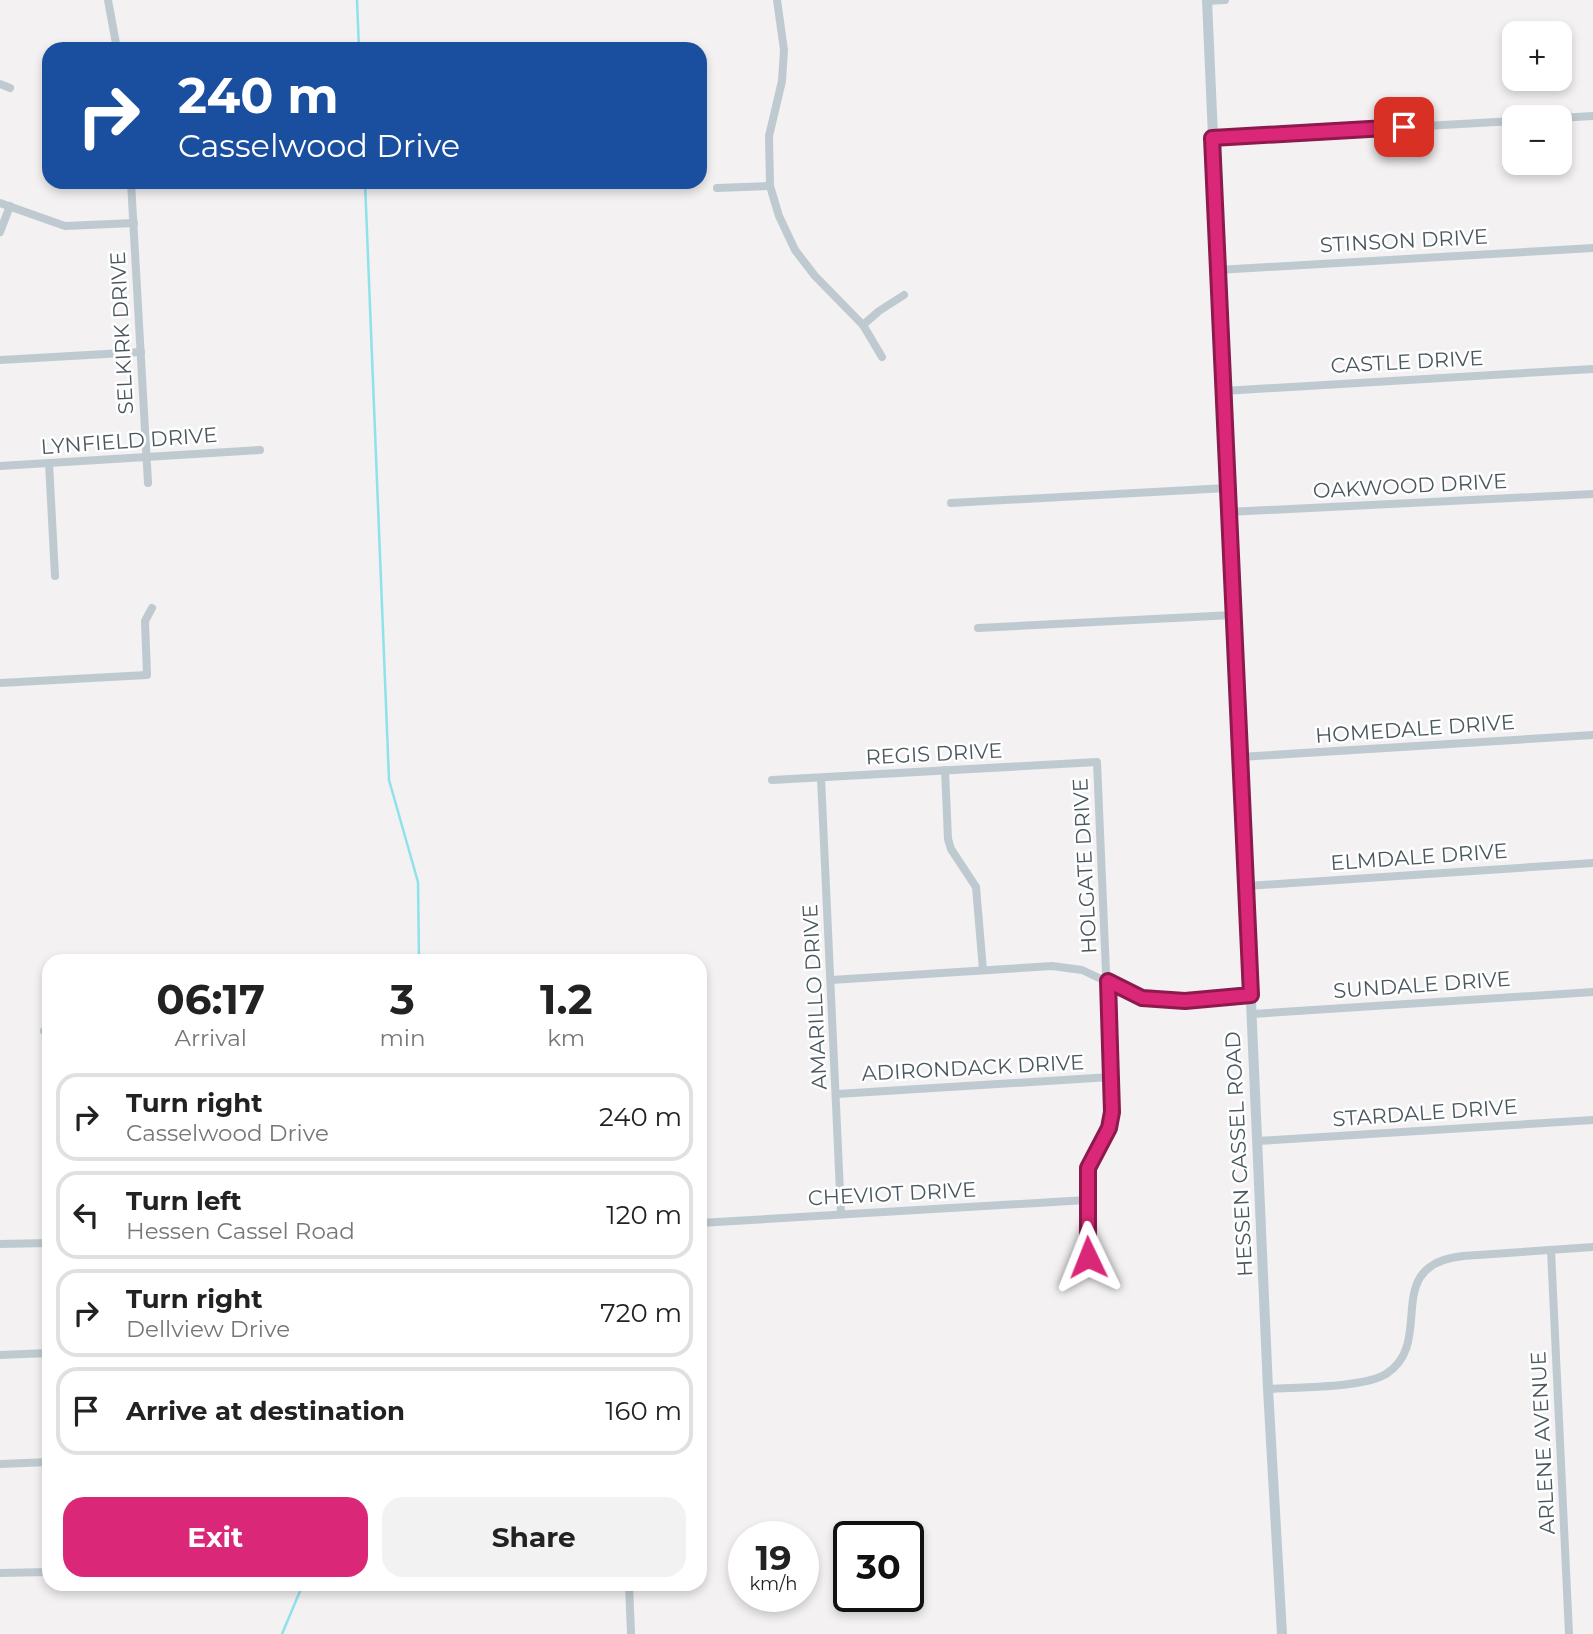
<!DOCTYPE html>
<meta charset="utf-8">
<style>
body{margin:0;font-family:Montserrat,sans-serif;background:#f2f2f2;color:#222;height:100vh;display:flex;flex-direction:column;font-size:26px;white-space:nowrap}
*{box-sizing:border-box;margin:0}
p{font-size:23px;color:#767676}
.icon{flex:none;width:38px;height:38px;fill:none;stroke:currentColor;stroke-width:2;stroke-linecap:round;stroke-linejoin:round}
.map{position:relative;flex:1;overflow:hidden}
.panel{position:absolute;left:42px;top:954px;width:665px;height:637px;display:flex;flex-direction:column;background:#fff;border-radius:21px;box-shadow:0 4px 10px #0003}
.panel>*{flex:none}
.hud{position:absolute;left:42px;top:42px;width:665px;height:147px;border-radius:21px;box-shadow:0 4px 10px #0003;background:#1a4fa0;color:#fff;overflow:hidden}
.tools{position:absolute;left:1502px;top:21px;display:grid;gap:14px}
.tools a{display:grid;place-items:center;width:70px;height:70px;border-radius:14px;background:#fff;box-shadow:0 4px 10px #0003;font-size:35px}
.speed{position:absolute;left:728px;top:1521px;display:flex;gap:14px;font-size:35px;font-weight:700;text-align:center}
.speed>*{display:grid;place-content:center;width:91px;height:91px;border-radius:50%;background:#fff;box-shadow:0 4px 10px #0003;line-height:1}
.speed small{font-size:18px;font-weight:400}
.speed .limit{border:4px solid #111;border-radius:10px;background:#fff;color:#111}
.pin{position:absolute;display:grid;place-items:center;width:60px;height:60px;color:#fff;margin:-30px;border-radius:14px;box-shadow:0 4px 10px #0006}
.me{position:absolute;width:77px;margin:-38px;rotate:358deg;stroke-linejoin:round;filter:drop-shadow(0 0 5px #0008)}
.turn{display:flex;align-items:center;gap:24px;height:147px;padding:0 21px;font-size:32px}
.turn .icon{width:91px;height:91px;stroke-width:2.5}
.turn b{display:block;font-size:49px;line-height:60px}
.eta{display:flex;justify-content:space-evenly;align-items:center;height:119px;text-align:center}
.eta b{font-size:42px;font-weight:700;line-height:49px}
.primary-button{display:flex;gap:14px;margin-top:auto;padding:14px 21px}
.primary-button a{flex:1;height:80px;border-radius:21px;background:#db2777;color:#fff;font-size:28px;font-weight:700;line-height:80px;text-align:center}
.primary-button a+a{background:#f2f2f2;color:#222}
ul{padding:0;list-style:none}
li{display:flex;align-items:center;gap:21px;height:88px;margin:0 14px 10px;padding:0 7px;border:4px solid #e0e0e0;border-radius:21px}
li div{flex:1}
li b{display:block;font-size:26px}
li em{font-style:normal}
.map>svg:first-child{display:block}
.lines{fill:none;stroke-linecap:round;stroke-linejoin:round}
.stream{stroke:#8fe2eb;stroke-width:2.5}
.minor{stroke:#bfcad0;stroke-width:8}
.secondary{stroke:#bdcad2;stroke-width:10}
.route-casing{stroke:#8e194d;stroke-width:18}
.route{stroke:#db2777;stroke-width:12}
.labels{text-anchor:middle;stroke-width:5;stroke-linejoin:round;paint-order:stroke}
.street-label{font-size:21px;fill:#49575f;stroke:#fff}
</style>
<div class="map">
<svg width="1593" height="1634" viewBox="0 0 1593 1634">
<rect width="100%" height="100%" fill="#f3f1f1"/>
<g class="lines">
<g class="stream">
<polyline points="357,0 359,49"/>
<polyline points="365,182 389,780 418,882 419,961"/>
<polyline points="282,1634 303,1584"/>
</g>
<g class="minor">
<polyline points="108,0 117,49"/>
<polyline points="777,0 784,50 782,81 769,136 770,186 779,216 795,250 815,276 863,325 882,357"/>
<polyline points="1207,1 1225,0"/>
<polyline points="0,84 10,88"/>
<polyline points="1559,118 1593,116"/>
<polyline points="1212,138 1514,121"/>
<polyline points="131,182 148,483"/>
<polyline points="717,188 770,186"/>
<polyline points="0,203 65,226 134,223"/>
<polyline points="0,232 10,206"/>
<polyline points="1218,270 1593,248"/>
<polyline points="863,325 879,311 904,295"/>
<polyline points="0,360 141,352"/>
<polyline points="1223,391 1593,369"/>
<polyline points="49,463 55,576"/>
<polyline points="0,466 260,450"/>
<polyline points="951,503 1227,488"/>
<polyline points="1228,512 1593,494"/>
<polyline points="978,628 1233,615"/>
<polyline points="0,683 147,675 145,621 152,608"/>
<polyline points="1240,757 1593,735"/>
<polyline points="945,770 948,839 951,849 976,887 983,970"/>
<polyline points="821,778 841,1214"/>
<polyline points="772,780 1097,762 1112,1112 1109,1128 1088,1169 1088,1257"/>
<polyline points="1247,886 1593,863"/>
<polyline points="831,980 1052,966 1082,970 1142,998 1185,1001 1251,995"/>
<polyline points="1252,1014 1593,992"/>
<polyline points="44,1031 49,1031"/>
<polyline points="837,1094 1111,1077"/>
<polyline points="47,1137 49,1137"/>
<polyline points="1258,1141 1593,1120"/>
<polyline points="700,1223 1087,1200"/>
<polyline points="0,1244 49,1243"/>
<polyline points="1551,1250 1569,1634"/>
<polyline points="0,1355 49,1353"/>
<path d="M1268,1389c29,-2 95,-1 118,-15 51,-32 -7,-109 77,-118l130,-9"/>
<polyline points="0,1464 49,1462"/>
<polyline points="0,1573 49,1572"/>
<polyline points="629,1584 631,1634"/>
</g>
<polyline class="secondary" points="1207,0 1268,1389 1282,1634"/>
</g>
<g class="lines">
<g class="route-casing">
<polyline id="route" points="1088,1257 1088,1168 1109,1128 1112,1112 1108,981 1142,998 1185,1001 1251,995 1212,138 1404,127"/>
</g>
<use href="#route" class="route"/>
</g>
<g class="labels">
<g class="street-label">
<text transform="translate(1404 241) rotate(-3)" y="7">STINSON DRIVE</text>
<text transform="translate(122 333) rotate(-93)" y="7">SELKIRK DRIVE</text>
<text transform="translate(1407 362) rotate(-3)" y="7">CASTLE DRIVE</text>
<text transform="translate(129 441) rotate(-4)" y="7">LYNFIELD DRIVE</text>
<text transform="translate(1410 486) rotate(-3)" y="7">OAKWOOD DRIVE</text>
<text transform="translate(1415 729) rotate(-4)" y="7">HOMEDALE DRIVE</text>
<text transform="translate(934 754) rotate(-3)" y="7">REGIS DRIVE</text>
<text transform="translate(1419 857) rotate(-4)" y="7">ELMDALE DRIVE</text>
<text transform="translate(1085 866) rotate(-93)" y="7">HOLGATE DRIVE</text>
<text transform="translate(1422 985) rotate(-4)" y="7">SUNDALE DRIVE</text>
<text transform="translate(815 997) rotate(-93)" y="7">AMARILLO DRIVE</text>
<text transform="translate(973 1068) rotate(-3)" y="7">ADIRONDACK DRIVE</text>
<text transform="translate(1425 1113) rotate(-4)" y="7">STARDALE DRIVE</text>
<text transform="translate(1239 1154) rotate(-93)" y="7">HESSEN CASSEL ROAD</text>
<text transform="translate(892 1194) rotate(-3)" y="7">CHEVIOT DRIVE</text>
<text transform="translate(1543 1443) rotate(-93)" y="7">ARLENE AVENUE</text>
</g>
</g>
</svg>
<div class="tools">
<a>+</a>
<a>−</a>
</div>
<div class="speed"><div>19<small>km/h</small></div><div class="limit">30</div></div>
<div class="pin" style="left:1404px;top:127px;background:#d93025"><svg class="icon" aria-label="arrive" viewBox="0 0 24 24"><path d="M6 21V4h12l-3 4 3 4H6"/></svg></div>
<svg class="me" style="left:1088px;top:1257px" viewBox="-20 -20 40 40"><path d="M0-17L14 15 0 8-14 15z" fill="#db2777" stroke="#fff" stroke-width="4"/></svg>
<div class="hud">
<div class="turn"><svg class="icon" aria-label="right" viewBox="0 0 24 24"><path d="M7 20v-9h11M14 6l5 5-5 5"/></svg><div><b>240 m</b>Casselwood Drive</div></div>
</div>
<section class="panel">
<div class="eta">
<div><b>06:17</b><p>Arrival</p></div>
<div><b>3</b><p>min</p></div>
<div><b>1.2</b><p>km</p></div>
</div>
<ul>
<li><svg class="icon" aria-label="right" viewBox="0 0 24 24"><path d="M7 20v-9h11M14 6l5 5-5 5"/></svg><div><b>Turn right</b><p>Casselwood Drive</p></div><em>240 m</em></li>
<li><svg class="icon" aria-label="left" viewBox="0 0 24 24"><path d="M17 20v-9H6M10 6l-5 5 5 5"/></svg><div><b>Turn left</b><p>Hessen Cassel Road</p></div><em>120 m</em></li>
<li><svg class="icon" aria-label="right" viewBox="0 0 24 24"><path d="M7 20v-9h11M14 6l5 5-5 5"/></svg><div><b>Turn right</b><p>Dellview Drive</p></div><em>720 m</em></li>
<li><svg class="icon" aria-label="arrive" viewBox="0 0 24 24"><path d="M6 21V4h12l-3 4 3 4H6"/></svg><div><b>Arrive at destination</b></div><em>160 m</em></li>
</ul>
<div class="primary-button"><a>Exit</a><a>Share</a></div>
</section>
</div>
